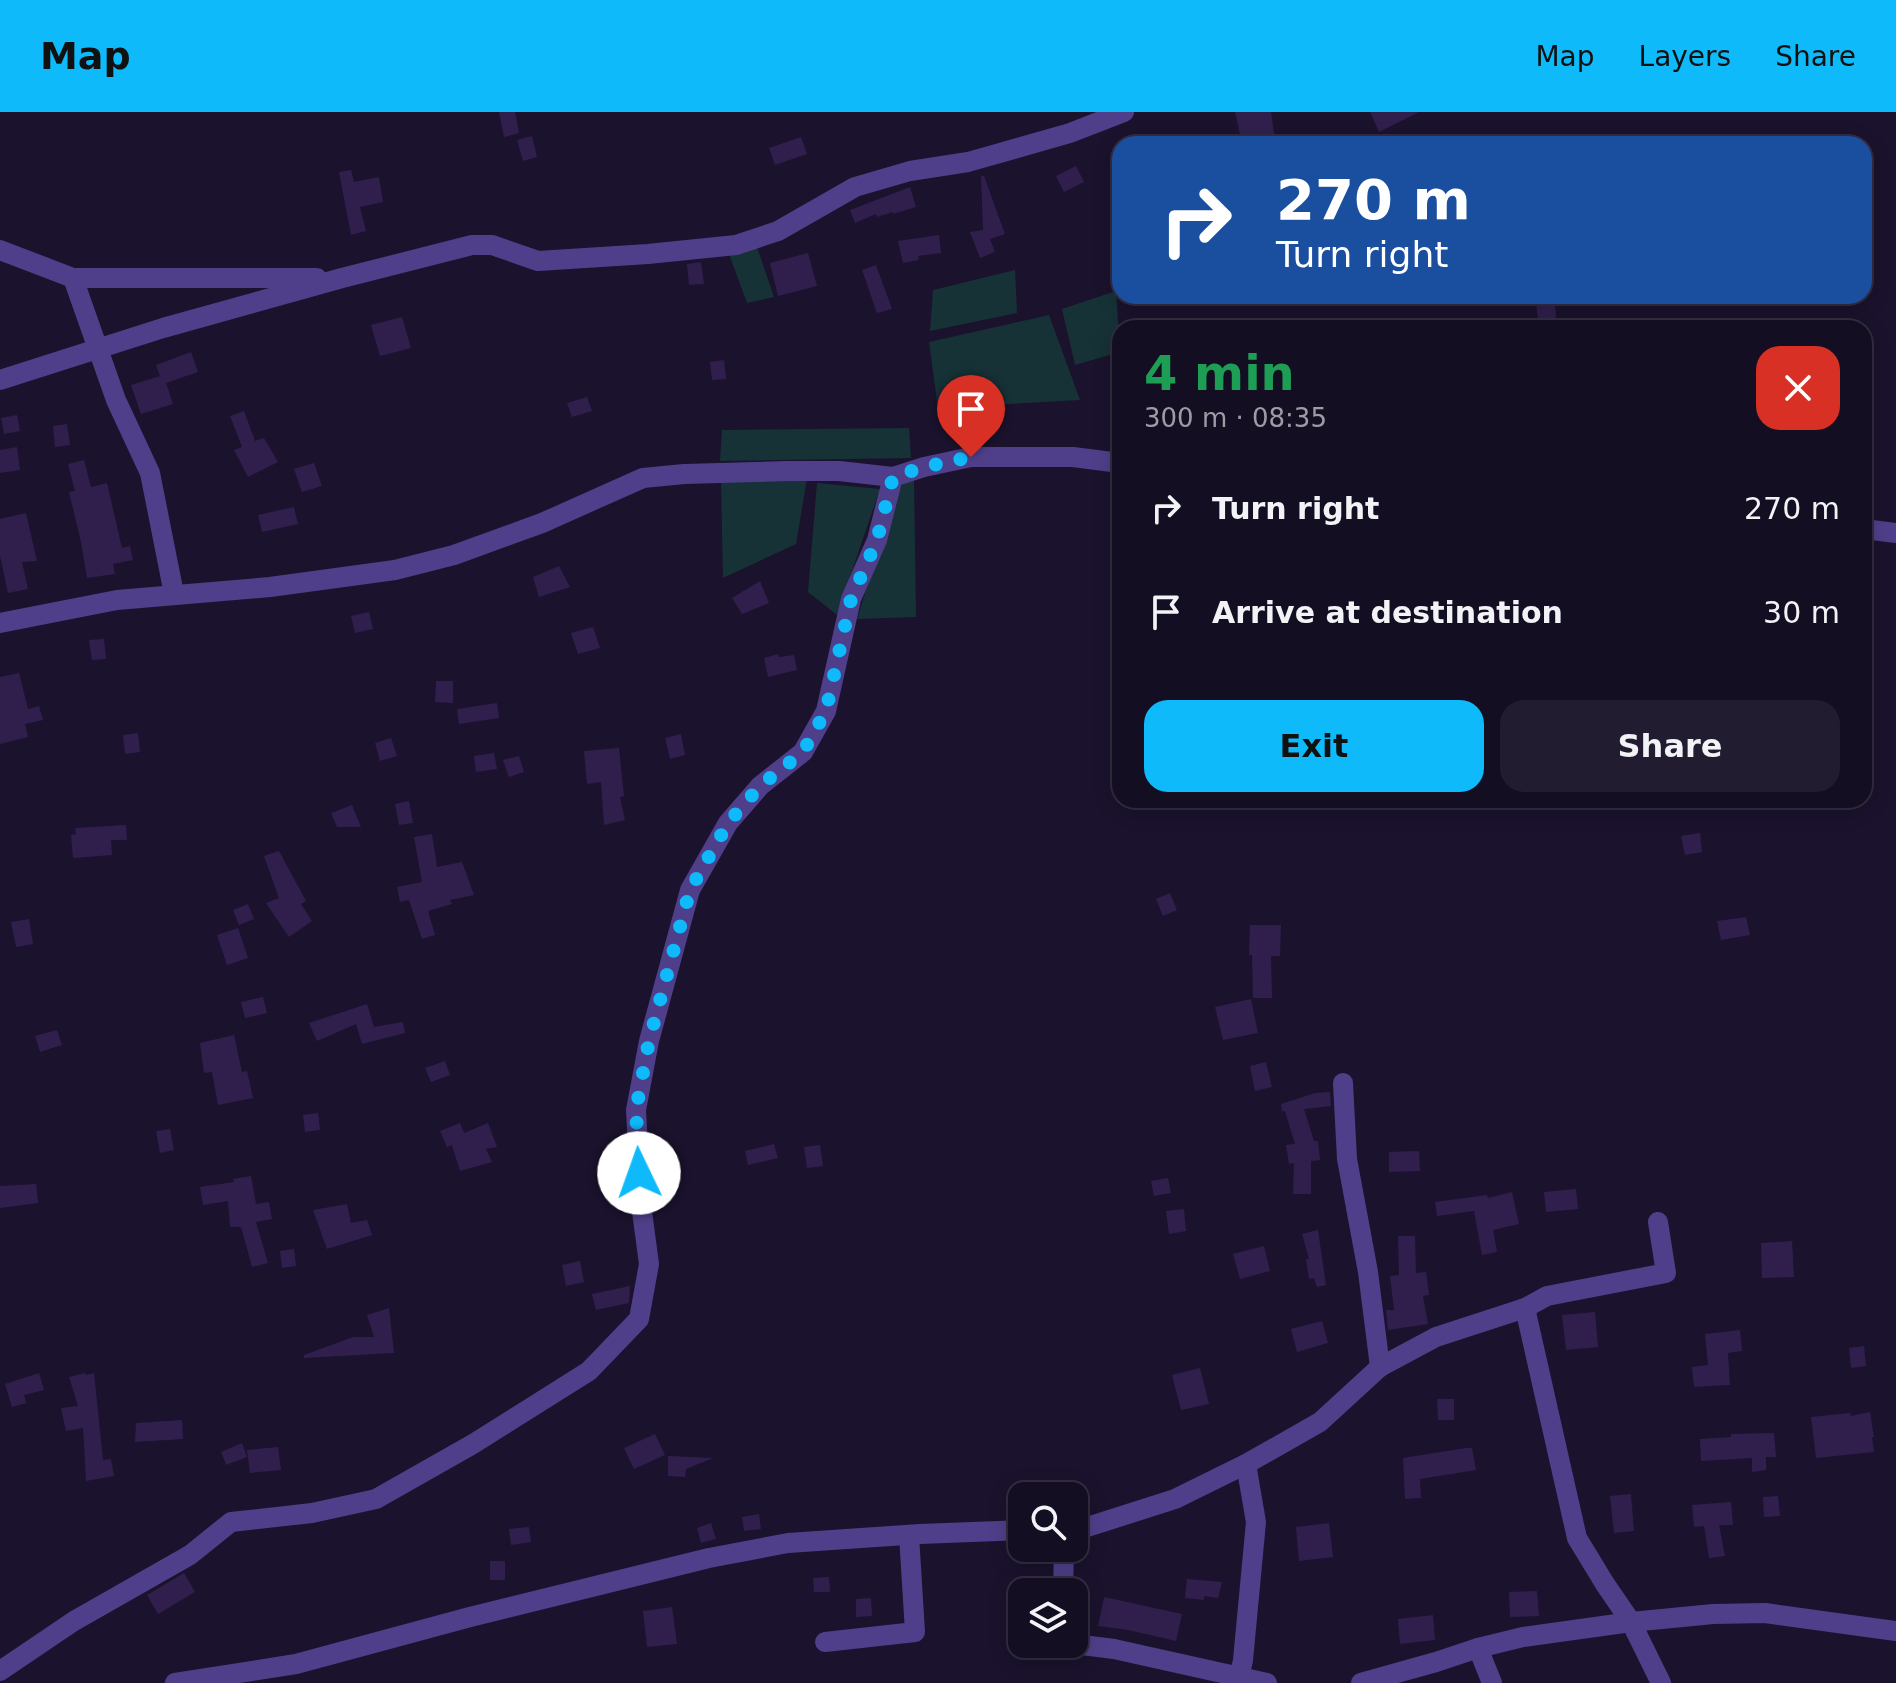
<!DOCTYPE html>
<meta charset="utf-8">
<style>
body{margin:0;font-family:"DejaVu Sans",sans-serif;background:#211c2f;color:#f1f3f6;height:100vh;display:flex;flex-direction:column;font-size:30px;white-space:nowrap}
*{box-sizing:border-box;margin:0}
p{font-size:26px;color:#9d9ca5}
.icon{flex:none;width:44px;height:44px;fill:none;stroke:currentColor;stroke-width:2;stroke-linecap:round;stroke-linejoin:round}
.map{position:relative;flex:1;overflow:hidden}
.sheet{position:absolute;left:1112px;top:208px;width:760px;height:488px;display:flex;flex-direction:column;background:#140e22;border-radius:24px;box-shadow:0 4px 20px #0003,0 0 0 2px #332e40}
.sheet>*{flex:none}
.hud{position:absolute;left:1112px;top:24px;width:760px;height:168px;border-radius:24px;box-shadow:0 4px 20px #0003,0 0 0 2px #332e40;background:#1a4fa0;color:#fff;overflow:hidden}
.buttons{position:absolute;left:1008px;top:1370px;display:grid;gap:16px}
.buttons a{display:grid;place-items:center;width:80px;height:80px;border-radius:16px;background:#140e22;box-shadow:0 4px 20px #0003,0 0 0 2px #332e40;font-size:40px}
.pin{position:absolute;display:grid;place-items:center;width:68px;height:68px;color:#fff;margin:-82px -34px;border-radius:50% 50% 50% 0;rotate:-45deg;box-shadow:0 0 8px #0007}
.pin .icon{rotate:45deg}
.me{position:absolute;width:88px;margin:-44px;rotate:357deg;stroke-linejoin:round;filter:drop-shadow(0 0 6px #0008)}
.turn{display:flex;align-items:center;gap:28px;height:168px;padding:0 32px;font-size:36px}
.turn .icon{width:104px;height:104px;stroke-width:2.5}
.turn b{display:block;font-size:56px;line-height:68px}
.round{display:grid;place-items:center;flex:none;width:84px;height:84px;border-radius:24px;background:#211c2f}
.head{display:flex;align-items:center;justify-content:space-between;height:136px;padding:0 32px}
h1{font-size:48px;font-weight:700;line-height:60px;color:#1e9e55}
.action{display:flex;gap:16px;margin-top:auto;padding:16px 32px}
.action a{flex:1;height:92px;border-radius:24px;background:#0fbafa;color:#111;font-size:32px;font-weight:700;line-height:92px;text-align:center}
.action a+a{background:#211c2f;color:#f1f3f6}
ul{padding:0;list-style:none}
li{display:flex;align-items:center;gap:24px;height:104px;padding:0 32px}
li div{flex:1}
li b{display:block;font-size:30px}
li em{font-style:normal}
header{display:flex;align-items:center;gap:48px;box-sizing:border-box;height:112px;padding:0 40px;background:#0fbafa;color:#111}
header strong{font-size:38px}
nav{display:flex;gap:44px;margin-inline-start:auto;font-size:28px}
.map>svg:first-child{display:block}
.green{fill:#163237}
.building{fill:#301f4d}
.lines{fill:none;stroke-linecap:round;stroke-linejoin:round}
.minor{stroke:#4f3f8a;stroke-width:20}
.route{stroke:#0fbafa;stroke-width:14;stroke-dasharray:0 25.2}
</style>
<header>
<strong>Map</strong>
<nav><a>Map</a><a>Layers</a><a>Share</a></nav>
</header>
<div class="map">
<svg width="1896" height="1571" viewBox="0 0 1896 1571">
<rect width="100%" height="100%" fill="#1b122d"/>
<g class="green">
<polygon points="756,132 774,185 747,191 729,142"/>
<polygon points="1015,158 1017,201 930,219 933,178"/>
<polygon points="1116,179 1120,240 1075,253 1062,197"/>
<polygon points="1049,203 1080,288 938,296 929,230"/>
<polygon points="909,316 911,346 720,349 722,318"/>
<polygon points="807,366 796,432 723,466 721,369"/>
<polygon points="914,367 916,505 857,507 899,370"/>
<polygon points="817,371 880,377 837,503 808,480"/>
</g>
<g class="building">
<polygon points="499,0 515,0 519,21 504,25"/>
<polygon points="1235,0 1271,0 1275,28 1242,32"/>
<polygon points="1370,0 1419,0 1379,20"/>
<polygon points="532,24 537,45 523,49 517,28"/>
<polygon points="801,25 807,42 775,53 769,36"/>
<polygon points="1076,54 1084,70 1064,80 1056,64"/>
<polygon points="351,58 354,70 379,65 383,90 360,95 366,119 351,123 339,60"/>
<polygon points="981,64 984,64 1005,122 990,127 995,140 980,146 970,120 983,118"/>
<polygon points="910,75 916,95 893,102 893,100 877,105 876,102 855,111 850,98"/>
<polygon points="939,123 941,141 918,144 919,148 903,151 898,129"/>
<polygon points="808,141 817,174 778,184 770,151"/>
<polygon points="701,150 704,172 689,173 687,152"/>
<polygon points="876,153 892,197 877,201 862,158"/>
<polygon points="1555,188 1556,207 1538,209 1536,190"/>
<polygon points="402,205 411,236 380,244 371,213"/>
<polygon points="191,240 198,260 166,271 173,292 141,302 131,273 160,264 156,253"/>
<polygon points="724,248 726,267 712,268 710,250"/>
<polygon points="587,285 592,299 572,305 567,291"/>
<polygon points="244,299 255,329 264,326 278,350 248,365 234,338 242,335 230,304"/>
<polygon points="17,303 20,319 4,322 1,306"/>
<polygon points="67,312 70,333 55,335 53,314"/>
<polygon points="17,335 20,358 0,361 0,338"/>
<polygon points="84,348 91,375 107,371 122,436 130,434 133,448 113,452 115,462 87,466 81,430 69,380 75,379 68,352"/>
<polygon points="314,351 322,374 302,380 294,357"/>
<polygon points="294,395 298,412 262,420 258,403"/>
<polygon points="26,401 37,449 22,450 28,477 8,481 0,444 0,407"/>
<polygon points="559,454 570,475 539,485 533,465"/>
<polygon points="760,469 769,491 742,502 732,486"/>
<polygon points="369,500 373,517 355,521 351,504"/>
<polygon points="593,515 600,536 578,542 571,521"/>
<polygon points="104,527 106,547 92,548 89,528"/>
<polygon points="778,542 779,545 794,543 797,558 768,565 764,546"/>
<polygon points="19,561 28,597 39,594 43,608 25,612 28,625 0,632 0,565"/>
<polygon points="436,569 453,569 453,591 435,590"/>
<polygon points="497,591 499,606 459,612 457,597"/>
<polygon points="138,621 140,640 125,642 123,623"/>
<polygon points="681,622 685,643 670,647 665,626"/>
<polygon points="391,626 397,644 380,649 375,631"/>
<polygon points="619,636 624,684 620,685 625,708 604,713 601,670 587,672 584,639"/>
<polygon points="494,641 497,657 476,660 474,644"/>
<polygon points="519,644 524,660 509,665 503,648"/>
<polygon points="409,689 413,711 399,713 395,692"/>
<polygon points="352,693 361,715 337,715 331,701"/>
<polygon points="126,713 127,728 111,728 112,743 73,746 71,723 76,722 75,716"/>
<polygon points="1700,721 1702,740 1685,743 1681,724"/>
<polygon points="432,722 437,755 462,750 474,783 450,788 452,792 428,799 435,823 422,827 409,788 400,790 397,775 422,770 414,725"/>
<polygon points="279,739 306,789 301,792 312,809 289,825 266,791 279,786 264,744"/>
<polygon points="1170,781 1177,798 1163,804 1156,787"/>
<polygon points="248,792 254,807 239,813 233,798"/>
<polygon points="1746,805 1750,823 1721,828 1717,809"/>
<polygon points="29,807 33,832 16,835 11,810"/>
<polygon points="1250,813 1281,813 1280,844 1271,844 1272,886 1253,886 1252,843 1249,843"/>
<polygon points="238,816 248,846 227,853 217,823"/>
<polygon points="263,885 267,901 245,906 241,890"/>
<polygon points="1251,887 1258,921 1223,928 1215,895"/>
<polygon points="367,892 374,915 403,910 405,921 362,932 356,912 317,929 309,911"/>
<polygon points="57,918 62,933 40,940 35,924"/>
<polygon points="234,923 242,960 247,959 253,986 218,993 212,960 204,961 200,931"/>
<polygon points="445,949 450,963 431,970 425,956"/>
<polygon points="1266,950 1272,975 1255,979 1250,954"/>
<polygon points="1330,980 1331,994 1304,997 1314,1029 1318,1029 1320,1048 1311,1049 1311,1082 1293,1082 1294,1051 1289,1052 1286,1033 1295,1032 1285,999 1282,999 1281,992 1315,981"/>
<polygon points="318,1001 320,1018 305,1020 303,1003"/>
<polygon points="460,1011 464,1021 488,1011 497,1035 486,1037 492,1050 460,1059 452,1033 447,1035 440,1019"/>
<polygon points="170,1017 174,1038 160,1041 156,1019"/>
<polygon points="774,1032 778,1046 748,1053 745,1039"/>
<polygon points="820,1033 823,1054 807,1056 804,1035"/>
<polygon points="1419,1039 1420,1059 1389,1060 1389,1040"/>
<polygon points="251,1064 256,1092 269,1090 272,1107 256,1110 268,1151 252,1155 241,1115 230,1115 228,1089 203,1093 200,1075 234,1070 233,1067"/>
<polygon points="1168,1066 1171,1081 1154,1084 1151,1069"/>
<polygon points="36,1072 38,1091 0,1096 0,1074"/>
<polygon points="1576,1077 1578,1097 1546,1100 1544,1080"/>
<polygon points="1512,1080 1519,1112 1493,1118 1497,1140 1482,1143 1474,1099 1437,1104 1435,1090 1487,1083 1488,1086"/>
<polygon points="347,1092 351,1111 367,1108 372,1123 327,1137 313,1098"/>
<polygon points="1184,1097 1186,1119 1169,1122 1166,1099"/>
<polygon points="1318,1118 1326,1173 1317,1175 1314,1166 1309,1167 1306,1147 1309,1147 1302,1122"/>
<polygon points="1398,1124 1415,1124 1416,1161 1426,1160 1429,1183 1423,1184 1428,1212 1388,1218 1386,1198 1394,1198 1390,1164 1399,1163"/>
<polygon points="1792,1129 1794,1165 1762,1166 1761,1131"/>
<polygon points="1264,1134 1270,1159 1240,1167 1233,1142"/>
<polygon points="294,1137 296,1154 282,1156 280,1139"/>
<polygon points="580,1149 584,1170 566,1174 562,1153"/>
<polygon points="630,1174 629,1191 596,1198 592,1182"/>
<polygon points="389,1196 394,1241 304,1246 304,1243 353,1225 374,1225 367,1203"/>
<polygon points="1595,1200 1598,1235 1566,1238 1562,1203"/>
<polygon points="1322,1209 1328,1231 1297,1240 1291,1217"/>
<polygon points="1740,1218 1742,1239 1728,1241 1730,1273 1694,1275 1692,1255 1708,1253 1705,1222"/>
<polygon points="1864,1234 1866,1254 1851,1256 1849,1236"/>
<polygon points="1200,1256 1209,1292 1181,1298 1172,1263"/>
<polygon points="39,1261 44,1278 24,1283 26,1291 12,1295 5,1272"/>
<polygon points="85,1261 86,1263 94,1261 103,1348 111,1347 114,1364 86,1369 83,1316 66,1319 61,1296 78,1294 69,1265"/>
<polygon points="1437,1287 1454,1287 1454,1308 1438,1308"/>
<polygon points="1870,1300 1874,1325 1872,1325 1874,1340 1816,1346 1811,1305 1850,1301 1851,1304"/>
<polygon points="182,1308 183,1327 135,1330 136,1311"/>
<polygon points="1774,1321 1776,1345 1766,1345 1766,1358 1752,1360 1752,1346 1701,1349 1700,1327 1731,1325 1731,1322"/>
<polygon points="655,1322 665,1343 634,1357 624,1336"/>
<polygon points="242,1331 247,1345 226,1353 221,1340"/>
<polygon points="278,1335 281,1358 250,1361 247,1338"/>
<polygon points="1466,1336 1472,1336 1476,1358 1420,1367 1421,1386 1405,1387 1403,1346"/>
<polygon points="668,1344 713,1346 686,1357 685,1365 668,1364"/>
<polygon points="1631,1382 1634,1419 1614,1421 1610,1384"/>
<polygon points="1778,1384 1780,1404 1764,1405 1763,1385"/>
<polygon points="1731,1390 1733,1413 1719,1413 1725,1444 1709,1446 1704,1414 1694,1415 1692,1393"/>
<polygon points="759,1402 761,1417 744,1419 742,1405"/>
<polygon points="711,1411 716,1427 701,1431 697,1416"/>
<polygon points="1329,1411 1333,1445 1299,1449 1296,1415"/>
<polygon points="529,1415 531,1430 511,1433 509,1417"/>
<rect x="490" y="1449" width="15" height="19"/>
<polygon points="184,1461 195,1480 158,1502 147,1483"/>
<polygon points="829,1465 830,1480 814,1480 813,1466"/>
<polygon points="1187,1467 1222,1470 1218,1486 1204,1484 1204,1488 1185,1486"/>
<polygon points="1537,1479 1539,1504 1510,1505 1509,1480"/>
<polygon points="1104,1485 1182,1502 1176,1529 1128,1518 1098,1514"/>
<polygon points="871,1486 872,1504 856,1505 856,1487"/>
<polygon points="672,1495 677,1532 647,1535 643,1499"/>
<polygon points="1433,1503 1435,1528 1400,1532 1398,1507"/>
</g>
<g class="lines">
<g class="minor">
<polyline points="0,138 73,166 116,288 150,361 174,482"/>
<polyline points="73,166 317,166"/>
<polyline points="0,268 163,216 342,166 472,133 492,133 538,149 648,142 736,133 778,119 855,75 910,59 968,50 1070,21 1124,0"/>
<polyline points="1864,417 1896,421"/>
<polyline points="0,511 117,488 270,475 395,458 454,443 542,411 643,366 684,362 788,359 839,359 893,365"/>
<polyline points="1343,971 1347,1047 1368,1160 1380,1255"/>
<polyline points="1525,1196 1577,1426 1605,1472 1631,1510 1661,1571"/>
<polyline points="1074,1416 1084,1416 1175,1387 1246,1352 1320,1310 1380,1255 1436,1225 1525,1196 1547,1184 1666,1161 1658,1110"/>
<polyline points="1063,1480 1064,1436"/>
<polyline points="825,1530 915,1520 909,1423"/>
<polyline points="1074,1532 1114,1537 1267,1571"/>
<polyline points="1478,1536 1492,1571"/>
<polyline points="0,1559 74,1509 190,1443 231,1410 312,1401 376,1387 473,1332 589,1259 639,1207 649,1152 641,1092 636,998 649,929 690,778 728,711 760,674 803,640 826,599 851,487 877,428 893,365 924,355 971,345 1073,345 1120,351"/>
<polyline points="175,1571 296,1552 470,1505 709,1446 788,1431 920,1422 1022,1418"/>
<polyline points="1238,1571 1243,1548 1256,1410 1246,1352"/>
<polyline points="1361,1571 1436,1550 1478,1536 1523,1525 1631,1510 1713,1502 1765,1501 1896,1519"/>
</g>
</g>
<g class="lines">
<polyline class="route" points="639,1061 636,998 649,929 690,778 728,711 760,674 803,640 826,599 851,487 877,428 893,365 924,355 971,345"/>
</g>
</svg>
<div class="buttons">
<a><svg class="icon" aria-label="search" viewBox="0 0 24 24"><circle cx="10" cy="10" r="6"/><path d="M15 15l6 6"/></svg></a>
<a><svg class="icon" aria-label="layers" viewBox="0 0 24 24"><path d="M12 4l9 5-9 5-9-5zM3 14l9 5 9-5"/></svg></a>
</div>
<div class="pin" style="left:971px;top:345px;background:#d93025"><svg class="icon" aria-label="arrive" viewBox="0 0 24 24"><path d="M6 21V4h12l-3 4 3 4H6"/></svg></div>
<svg class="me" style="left:639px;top:1061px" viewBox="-20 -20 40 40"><circle r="19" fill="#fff"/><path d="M0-13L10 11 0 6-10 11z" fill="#0fbafa"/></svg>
<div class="hud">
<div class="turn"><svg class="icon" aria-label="right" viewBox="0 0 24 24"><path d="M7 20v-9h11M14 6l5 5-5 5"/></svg><div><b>270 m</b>Turn right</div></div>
</div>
<section class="sheet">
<div class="head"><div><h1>4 min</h1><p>300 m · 08:35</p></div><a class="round" style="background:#d93025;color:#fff"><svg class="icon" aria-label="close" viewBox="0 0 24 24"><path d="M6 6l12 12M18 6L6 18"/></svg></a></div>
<ul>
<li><svg class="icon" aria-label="right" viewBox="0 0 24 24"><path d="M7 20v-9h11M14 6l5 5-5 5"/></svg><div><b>Turn right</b></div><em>270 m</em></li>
<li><svg class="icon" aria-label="arrive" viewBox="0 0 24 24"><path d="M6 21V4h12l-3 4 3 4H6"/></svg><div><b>Arrive at destination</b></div><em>30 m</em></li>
</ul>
<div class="action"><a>Exit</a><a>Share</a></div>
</section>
</div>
